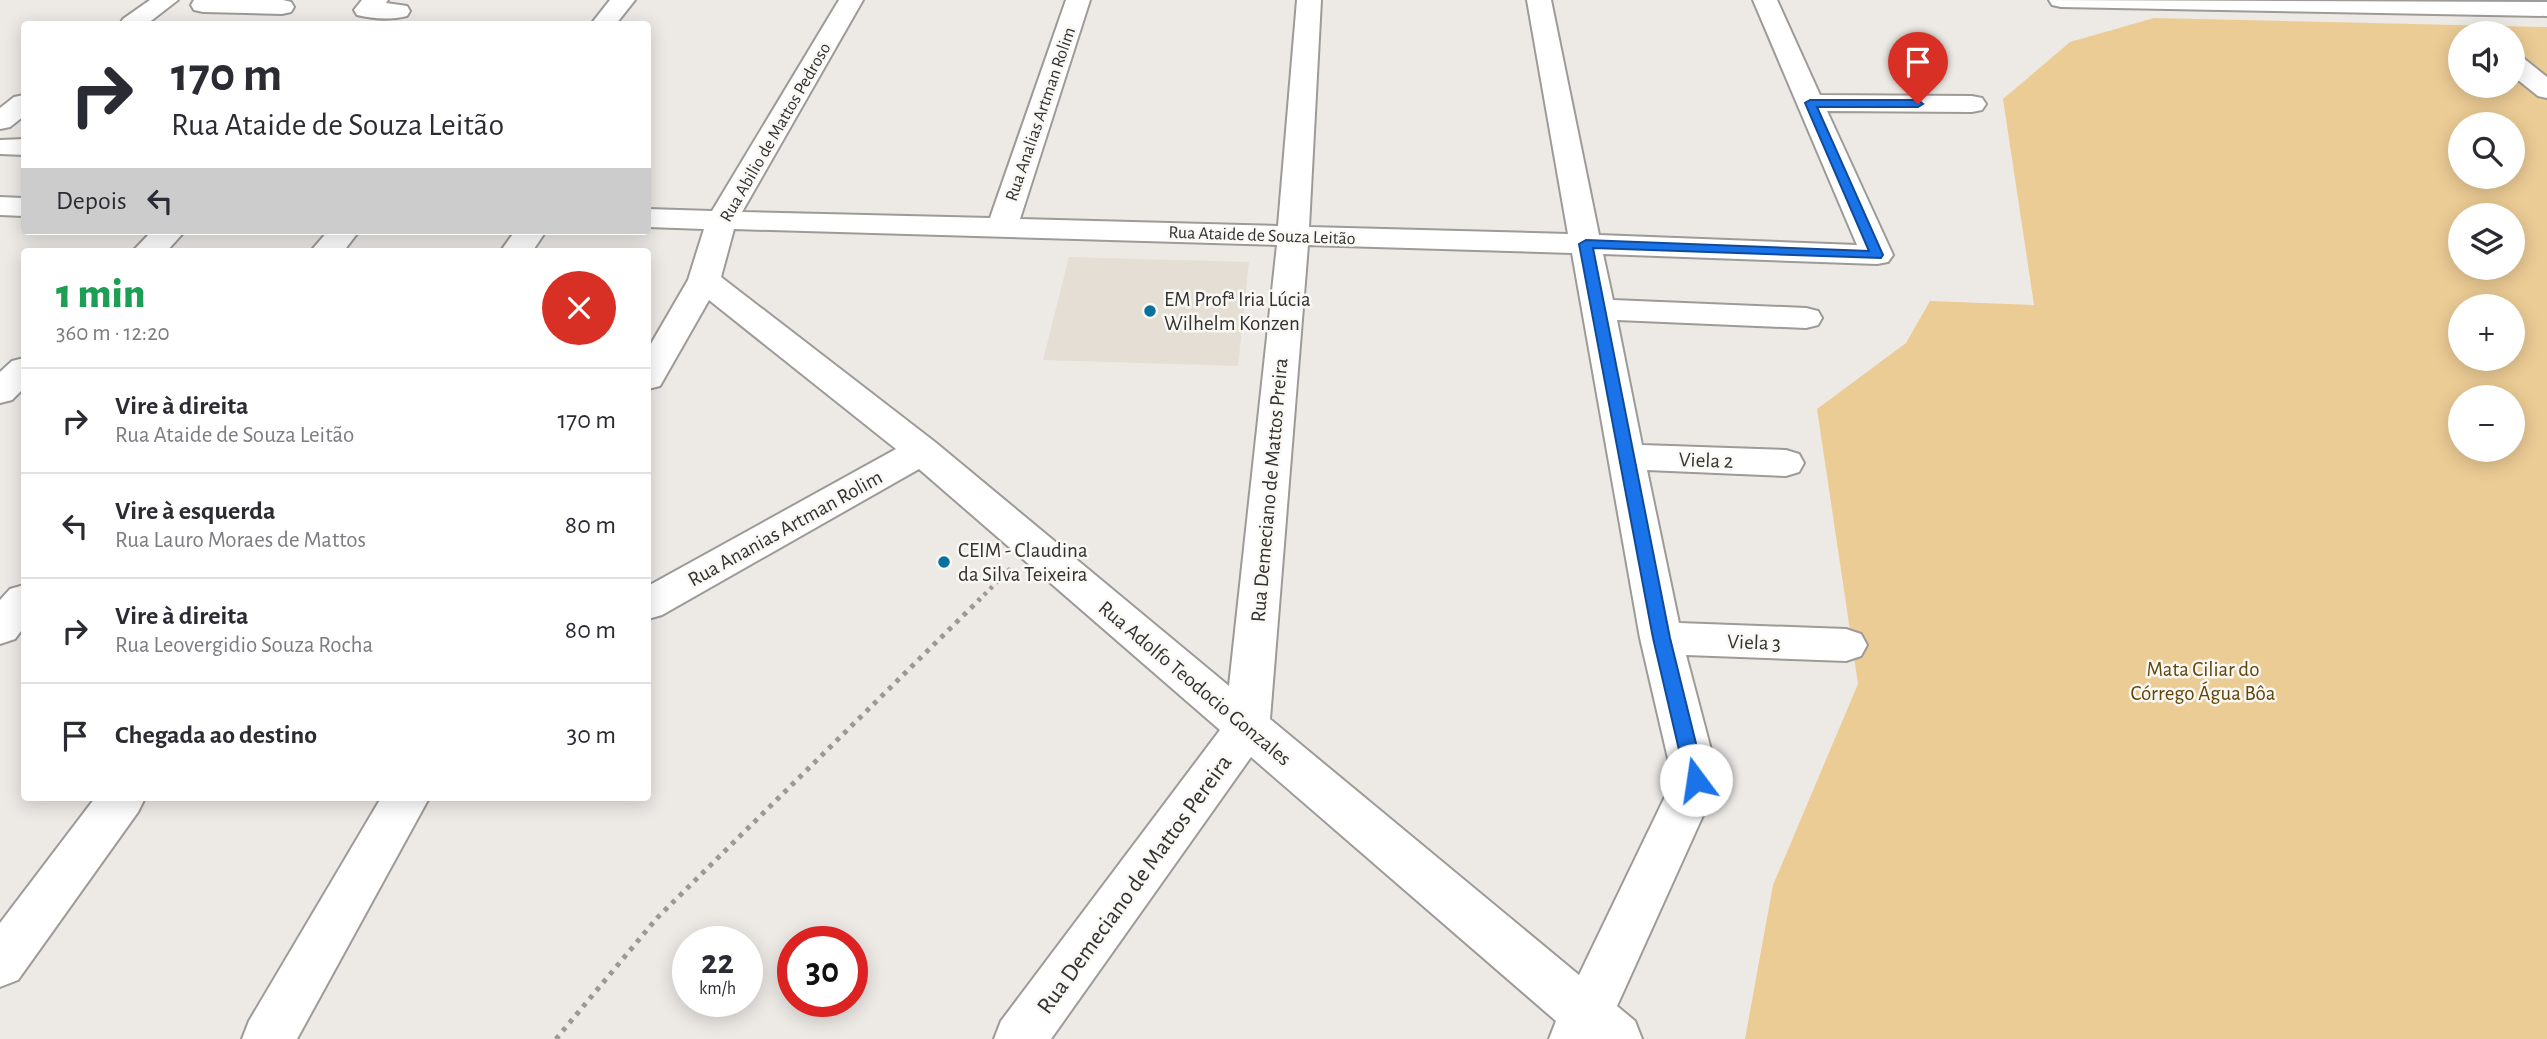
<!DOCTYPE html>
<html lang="pt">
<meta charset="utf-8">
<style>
body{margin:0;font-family:"Alegreya Sans",sans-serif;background:#f2f2f3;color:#2b2b33;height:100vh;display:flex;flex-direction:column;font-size:26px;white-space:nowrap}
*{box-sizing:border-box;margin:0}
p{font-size:23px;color:#7c7c81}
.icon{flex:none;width:38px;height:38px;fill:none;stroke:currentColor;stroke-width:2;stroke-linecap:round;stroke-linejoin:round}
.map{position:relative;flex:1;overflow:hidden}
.sheet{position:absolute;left:21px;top:248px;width:630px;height:553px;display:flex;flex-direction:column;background:#fff;border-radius:7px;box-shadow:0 4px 18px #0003}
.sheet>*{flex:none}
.top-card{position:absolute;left:21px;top:21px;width:630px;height:214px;border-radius:7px;box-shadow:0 4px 18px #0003;background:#fff;color:#2b2b33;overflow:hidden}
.controls{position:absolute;left:2448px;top:21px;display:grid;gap:14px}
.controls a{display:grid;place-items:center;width:77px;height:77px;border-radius:50%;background:#fff;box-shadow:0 4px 18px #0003;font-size:35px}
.speed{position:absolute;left:672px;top:926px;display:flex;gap:14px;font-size:35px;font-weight:700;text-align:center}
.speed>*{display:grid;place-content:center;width:91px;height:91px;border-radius:50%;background:#fff;box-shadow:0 4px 18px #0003;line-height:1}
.speed small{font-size:18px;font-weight:400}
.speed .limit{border:10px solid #d22;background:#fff;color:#111}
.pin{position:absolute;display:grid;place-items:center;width:60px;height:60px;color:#fff;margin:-72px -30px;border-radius:50% 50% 50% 0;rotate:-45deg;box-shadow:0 0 7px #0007}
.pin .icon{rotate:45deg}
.me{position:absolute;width:77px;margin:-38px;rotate:346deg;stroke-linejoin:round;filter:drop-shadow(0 0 5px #0008)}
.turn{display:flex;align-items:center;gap:24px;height:147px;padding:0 35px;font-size:32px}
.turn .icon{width:91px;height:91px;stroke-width:2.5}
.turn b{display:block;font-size:49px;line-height:60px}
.then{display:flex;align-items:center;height:66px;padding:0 35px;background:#0003;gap:14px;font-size:26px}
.round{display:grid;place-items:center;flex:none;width:74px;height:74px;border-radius:37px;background:#f2f2f3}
.headline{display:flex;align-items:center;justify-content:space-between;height:119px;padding:0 35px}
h1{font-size:42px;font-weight:800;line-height:52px;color:#1e9e55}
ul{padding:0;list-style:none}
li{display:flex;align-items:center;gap:21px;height:105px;padding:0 35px;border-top:2px solid #e1e1e2}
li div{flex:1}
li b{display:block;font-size:26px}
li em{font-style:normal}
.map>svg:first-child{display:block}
.built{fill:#e4ded4}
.green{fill:#eccc95;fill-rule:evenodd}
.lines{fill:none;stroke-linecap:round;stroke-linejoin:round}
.minor-casing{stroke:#9d9a97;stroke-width:4}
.path-far1{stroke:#9b9895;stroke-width:4.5;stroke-dasharray:3.5 5;stroke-linecap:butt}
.path{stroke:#9b9895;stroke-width:5;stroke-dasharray:4.5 6;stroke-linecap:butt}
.minor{fill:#fff;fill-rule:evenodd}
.route{fill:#1a73e8;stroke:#114b97;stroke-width:2}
.poi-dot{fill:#08729e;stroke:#faf8f4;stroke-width:2.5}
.labels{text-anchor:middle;stroke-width:5;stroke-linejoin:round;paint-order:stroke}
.far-street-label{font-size:18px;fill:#333230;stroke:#faf8f4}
.poi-label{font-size:21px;fill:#333230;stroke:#faf8f4;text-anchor:start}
.street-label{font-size:21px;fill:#333230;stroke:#faf8f4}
.park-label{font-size:21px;fill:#61460a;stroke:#faf8f4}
.near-street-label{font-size:24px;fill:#333230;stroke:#faf8f4}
</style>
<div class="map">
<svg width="2547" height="1039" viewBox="0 0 2547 1039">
<rect width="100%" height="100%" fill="#edeae6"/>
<polygon class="built" points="1069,257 1249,262 1238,366 1043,360"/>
<path class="green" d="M2154,18l393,9v1012h-802l28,-154 85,-201 -41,-275 89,-66 24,-42 104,4 -31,-206 67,-57zM2460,33h53v53h-53zM2460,124h53v53h-53zM2460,215h53v53h-53zM2460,306h53v53h-53zM2460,397h53v53h-53z"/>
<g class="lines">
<g class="minor-casing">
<g id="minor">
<polygon points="150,0 178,0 147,24 120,24 123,19"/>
<polygon points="194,0 283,0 291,2 294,7 291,12 282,14 203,12 194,10 191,5"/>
<path d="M362,0h26l-2,3 21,3 3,5 -3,5c-16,4 -34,3 -50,-1l-3,-5z"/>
<polygon points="610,0 635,0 616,24 591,24"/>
<path d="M839,0h24l-121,212 248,6 76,-218h24l-70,219 258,7 19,-226h24l-12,227 259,7 -41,-234h24l48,235 258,10 -104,-245h24l43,95 152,1 10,2 4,6 -4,6 -10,2 -145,-1 66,144 -5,7 -11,2 -274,-10 10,46 193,8 12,3 4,7 -4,7 -12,3 -189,-8 25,125 144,5 13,4 5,9 -5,9 -13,4 -139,-6 32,153 167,6 15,5 6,11 -6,11 -15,5 -160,-6 33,125 -102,226 18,15 7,18h-93l7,-18 -305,-264 -200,282h-57l7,-18 219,-291 -301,-261 -257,146 -14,4v-33l248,-137 -187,-149 -49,86 -12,3v-40l40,-69 16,-51 -56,-2v-18l64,2zM734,229l543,16 -48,441 -294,-244 -214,-165zM1308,245l264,8 68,385 33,142 -94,195 -309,-256z"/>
<polygon points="2049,0 2547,2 2547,16 2061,7 2052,5"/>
<polygon points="2513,55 2522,57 2547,77 2547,98 2538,96 2513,76"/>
<polygon points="24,95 24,116 10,127 0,129 0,108 14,97"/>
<polygon points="24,139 24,155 0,154 0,140"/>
<polygon points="0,197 24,198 24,216 0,215"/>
<polygon points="152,231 185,231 166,252 132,252"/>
<polygon points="328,231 359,231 343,252 310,252"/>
<polygon points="515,231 546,231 532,252 500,252"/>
<polygon points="24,358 24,388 12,400 0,403 0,372 12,361"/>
<polygon points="24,585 24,627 15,639 0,644 0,600 10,589"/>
<polygon points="95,798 145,798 138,812 18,980 0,987 0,923"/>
<polygon points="381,798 429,798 297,1039 242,1039 249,1021"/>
</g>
</g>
<polyline class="path-far1" points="978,601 1012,567"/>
<polyline class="path" points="556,1039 657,918 980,599"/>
<use href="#minor" class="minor"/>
</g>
<polygon class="route" points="1810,100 1918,100 1923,104 1918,107 1817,107 1883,255 1881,258 1593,248 1670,638 1705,780 1703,785 1696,788 1689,785 1686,780 1653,638 1579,244 1586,240 1869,251 1805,103"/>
<g class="poi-dot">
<circle cx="1150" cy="311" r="7"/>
<circle cx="944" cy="562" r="7"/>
</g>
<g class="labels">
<g class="far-street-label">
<text transform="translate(1040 114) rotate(-71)" y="6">Rua Analias Artman Rolim</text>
<text transform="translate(775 132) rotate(-60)" y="6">Rua Abilio de Mattos Pedroso</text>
<text transform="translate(1262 235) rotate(2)" y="6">Rua Ataide de Souza Leitão</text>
</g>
<g class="poi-label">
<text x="1164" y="306">EM Profª Iria Lúcia<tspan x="1164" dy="24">Wilhelm Konzen</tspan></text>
<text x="958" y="557">CEIM - Claudina<tspan x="958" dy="24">da Silva Teixeira</tspan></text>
</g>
<g class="street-label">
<text transform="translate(1706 460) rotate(2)" y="7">Viela 2</text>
<text transform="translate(1269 490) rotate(-85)" y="7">Rua Demeciano de Mattos Preira</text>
<text transform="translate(785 528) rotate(-29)" y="7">Rua Ananias Artman Rolim</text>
<text transform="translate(1754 642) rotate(2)" y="7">Viela 3</text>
<text transform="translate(1195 683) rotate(40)" y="7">Rua Adolfo Teodocio Gonzales</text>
</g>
<g class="park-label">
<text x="2203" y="676">Mata Ciliar do<tspan x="2203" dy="24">Córrego Água Bôa</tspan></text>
</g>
<g class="near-street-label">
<text transform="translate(1134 884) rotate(-54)" y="8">Rua Demeciano de Mattos Pereira</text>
</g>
</g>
</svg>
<div class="controls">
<a><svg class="icon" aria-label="sound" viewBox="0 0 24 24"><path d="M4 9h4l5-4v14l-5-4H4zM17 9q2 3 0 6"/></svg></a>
<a><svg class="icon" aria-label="search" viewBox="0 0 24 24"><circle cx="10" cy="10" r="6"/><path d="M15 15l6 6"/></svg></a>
<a><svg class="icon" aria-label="layers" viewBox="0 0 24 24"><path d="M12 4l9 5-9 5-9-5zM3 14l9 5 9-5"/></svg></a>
<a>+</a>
<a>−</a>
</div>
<div class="speed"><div>22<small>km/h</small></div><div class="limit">30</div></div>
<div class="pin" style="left:1918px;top:104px;background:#d93025"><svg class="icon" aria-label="arrive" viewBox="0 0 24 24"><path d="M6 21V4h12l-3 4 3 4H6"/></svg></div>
<svg class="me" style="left:1696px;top:780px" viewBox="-20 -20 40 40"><circle r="19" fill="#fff"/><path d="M0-13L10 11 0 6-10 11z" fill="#1a73e8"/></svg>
<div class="top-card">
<div class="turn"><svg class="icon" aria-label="right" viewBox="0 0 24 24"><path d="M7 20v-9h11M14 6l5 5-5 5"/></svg><div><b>170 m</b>Rua Ataide de Souza Leitão</div></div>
<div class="then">Depois<svg class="icon" aria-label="left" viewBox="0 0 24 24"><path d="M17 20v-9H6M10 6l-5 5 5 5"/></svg></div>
</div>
<section class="sheet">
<div class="headline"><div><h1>1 min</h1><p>360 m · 12:20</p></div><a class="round" style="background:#d93025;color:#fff"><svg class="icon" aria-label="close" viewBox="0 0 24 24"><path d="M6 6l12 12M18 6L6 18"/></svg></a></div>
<ul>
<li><svg class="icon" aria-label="right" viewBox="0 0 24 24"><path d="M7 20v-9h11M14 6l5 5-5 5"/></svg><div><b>Vire à direita</b><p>Rua Ataide de Souza Leitão</p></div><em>170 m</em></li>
<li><svg class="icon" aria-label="left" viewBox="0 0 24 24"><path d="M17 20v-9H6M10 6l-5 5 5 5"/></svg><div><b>Vire à esquerda</b><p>Rua Lauro Moraes de Mattos</p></div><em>80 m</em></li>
<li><svg class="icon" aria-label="right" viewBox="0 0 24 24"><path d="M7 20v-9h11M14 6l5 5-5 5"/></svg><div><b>Vire à direita</b><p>Rua Leovergidio Souza Rocha</p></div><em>80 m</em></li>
<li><svg class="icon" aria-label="arrive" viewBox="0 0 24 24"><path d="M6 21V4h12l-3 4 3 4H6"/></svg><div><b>Chegada ao destino</b></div><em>30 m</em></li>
</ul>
</section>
</div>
